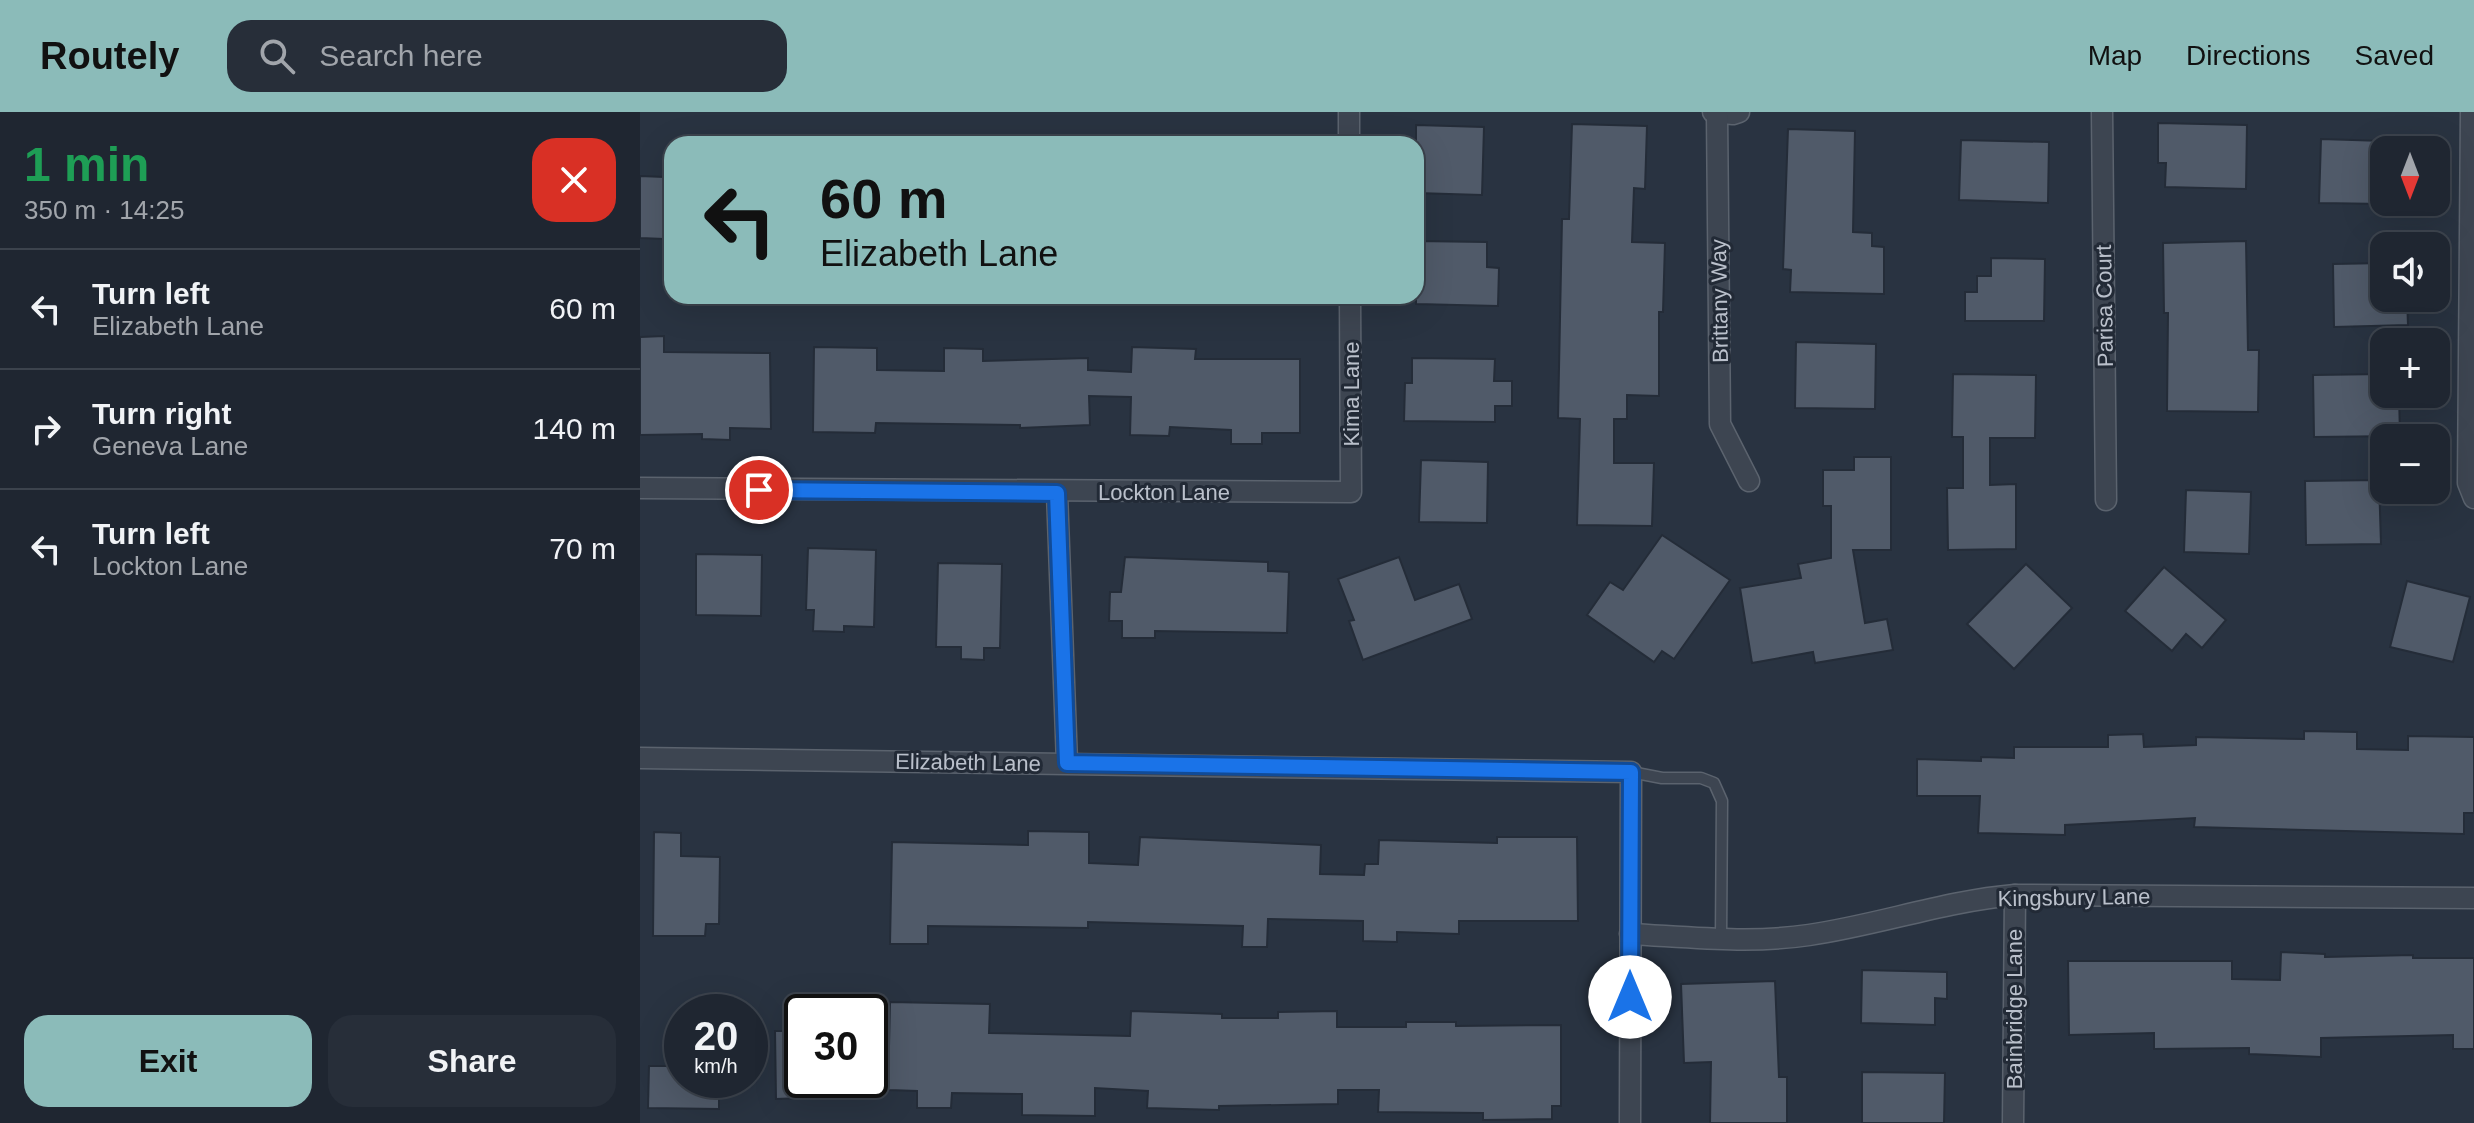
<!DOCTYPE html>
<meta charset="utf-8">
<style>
body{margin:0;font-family:Arial,sans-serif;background:#272e39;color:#f1f3f6;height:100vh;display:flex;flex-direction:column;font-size:30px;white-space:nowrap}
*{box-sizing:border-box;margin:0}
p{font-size:26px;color:#a1a5ab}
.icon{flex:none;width:44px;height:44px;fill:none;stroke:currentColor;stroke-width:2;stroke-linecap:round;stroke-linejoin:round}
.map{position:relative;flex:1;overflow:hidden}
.sheet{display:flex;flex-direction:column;background:#1f2631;width:640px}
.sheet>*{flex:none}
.top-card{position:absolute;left:24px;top:24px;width:760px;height:168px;border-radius:24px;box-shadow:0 8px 32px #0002,0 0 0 2px #3c434d;background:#8bbbb9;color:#111;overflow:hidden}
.needle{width:52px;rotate:180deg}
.controls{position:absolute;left:1730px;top:24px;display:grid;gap:16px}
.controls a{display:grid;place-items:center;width:80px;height:80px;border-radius:16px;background:#1f2631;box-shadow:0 8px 32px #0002,0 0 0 2px #3c434d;font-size:40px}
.speed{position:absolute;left:24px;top:882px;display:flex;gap:16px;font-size:40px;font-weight:700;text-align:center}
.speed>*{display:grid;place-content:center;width:104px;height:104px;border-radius:50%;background:#1f2631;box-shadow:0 8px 32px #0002,0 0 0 2px #3c434d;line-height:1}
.speed small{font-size:20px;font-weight:400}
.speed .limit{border:4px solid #111;border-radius:12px;background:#fff;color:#111}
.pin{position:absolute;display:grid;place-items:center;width:68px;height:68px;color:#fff;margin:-34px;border:4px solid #fff;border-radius:50%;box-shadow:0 2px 8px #0007}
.me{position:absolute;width:88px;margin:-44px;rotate:0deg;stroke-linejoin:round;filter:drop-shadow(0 0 6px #0008)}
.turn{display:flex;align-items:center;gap:28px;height:168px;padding:0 24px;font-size:36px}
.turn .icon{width:104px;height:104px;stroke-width:2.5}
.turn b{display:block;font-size:56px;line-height:68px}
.round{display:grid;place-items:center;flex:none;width:84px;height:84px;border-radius:24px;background:#272e39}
.overview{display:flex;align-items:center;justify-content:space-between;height:136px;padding:0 24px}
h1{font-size:48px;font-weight:600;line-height:60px;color:#1e9e55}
.cta{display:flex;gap:16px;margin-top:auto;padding:16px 24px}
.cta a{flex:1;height:92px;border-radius:24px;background:#8bbbb9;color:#111;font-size:32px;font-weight:600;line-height:92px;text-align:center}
.cta a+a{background:#272e39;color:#f1f3f6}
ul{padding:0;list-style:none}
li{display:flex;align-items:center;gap:24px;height:120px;padding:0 24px;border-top:2px solid #3c434d}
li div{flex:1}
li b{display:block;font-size:30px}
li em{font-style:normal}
header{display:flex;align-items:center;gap:48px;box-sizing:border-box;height:112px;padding:0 40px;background:#8bbbb9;color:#111}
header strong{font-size:38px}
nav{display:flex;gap:44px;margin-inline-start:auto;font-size:28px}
.search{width:560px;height:72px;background:#272e39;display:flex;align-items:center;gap:20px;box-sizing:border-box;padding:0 28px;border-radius:24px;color:#a1a5ab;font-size:30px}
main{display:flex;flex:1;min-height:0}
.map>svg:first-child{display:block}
.building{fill:#505a69;stroke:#242c38;stroke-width:2}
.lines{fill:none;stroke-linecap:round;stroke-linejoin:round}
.lane-casing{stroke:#5b636e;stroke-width:13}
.street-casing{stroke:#5b636e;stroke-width:23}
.lane{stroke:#3d4551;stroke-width:10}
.street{stroke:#3d4551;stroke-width:20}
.route-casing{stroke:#114b97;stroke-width:20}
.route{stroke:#1a73e8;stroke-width:14}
.labels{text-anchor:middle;stroke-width:6;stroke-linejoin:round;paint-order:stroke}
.street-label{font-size:22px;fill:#bac0cb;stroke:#222a36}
</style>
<header>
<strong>Routely</strong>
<div class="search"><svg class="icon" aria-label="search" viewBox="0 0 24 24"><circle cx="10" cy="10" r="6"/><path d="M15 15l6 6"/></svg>Search here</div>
<nav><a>Map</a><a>Directions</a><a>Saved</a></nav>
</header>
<main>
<section class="sheet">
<div class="overview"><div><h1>1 min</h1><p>350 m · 14:25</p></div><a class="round" style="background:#d93025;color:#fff"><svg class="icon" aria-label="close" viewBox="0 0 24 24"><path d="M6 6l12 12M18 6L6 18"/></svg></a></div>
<ul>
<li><svg class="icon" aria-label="left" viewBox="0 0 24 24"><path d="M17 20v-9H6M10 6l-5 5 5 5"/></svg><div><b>Turn left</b><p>Elizabeth Lane</p></div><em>60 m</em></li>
<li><svg class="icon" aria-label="right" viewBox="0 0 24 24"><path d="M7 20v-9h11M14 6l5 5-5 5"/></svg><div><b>Turn right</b><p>Geneva Lane</p></div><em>140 m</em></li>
<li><svg class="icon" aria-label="left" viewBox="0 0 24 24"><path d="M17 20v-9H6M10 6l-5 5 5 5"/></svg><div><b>Turn left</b><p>Lockton Lane</p></div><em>70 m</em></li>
</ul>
<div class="cta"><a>Exit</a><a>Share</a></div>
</section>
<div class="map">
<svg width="1834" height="1011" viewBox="0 0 1834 1011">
<rect width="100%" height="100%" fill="#293341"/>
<g class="building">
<polygon points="1518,11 1607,13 1606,77 1525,75 1526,51 1518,51"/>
<polygon points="932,12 1007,14 1005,77 994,76 992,130 1025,131 1023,200 1019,200 1019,284 987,283 987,307 974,307 974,351 1014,351 1012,414 937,413 940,307 918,306 922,107 929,107"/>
<polygon points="776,13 844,15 842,83 776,81"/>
<polygon points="1148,17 1215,19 1213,120 1232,121 1232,134 1244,135 1244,182 1150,180 1151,158 1143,157"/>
<polygon points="1681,27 1744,29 1744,92 1679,91"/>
<polygon points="1321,28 1409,30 1408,91 1319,88"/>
<polygon points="0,64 25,65 24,127 0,126"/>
<polygon points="776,129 847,130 847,155 859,156 858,194 776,192"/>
<polygon points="1606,129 1608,238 1619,238 1618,300 1527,299 1528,201 1524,201 1523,131"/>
<polygon points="1351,146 1405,147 1404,209 1325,209 1325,180 1337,180 1337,164 1351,164"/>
<polygon points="1744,151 1744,186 1767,186 1768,213 1694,215 1693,152"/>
<polygon points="24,224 24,240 130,241 131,317 90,316 90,328 62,327 62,322 0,323 0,225"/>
<polygon points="1156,230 1236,232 1235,297 1155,296"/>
<polygon points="174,235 237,236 237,258 304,259 304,236 343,237 343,249 448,246 448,258 491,260 492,235 556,237 555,247 660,247 660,321 622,321 622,332 591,332 591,318 530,315 529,324 490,323 491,285 449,284 450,313 380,316 380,313 236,311 235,321 173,320"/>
<polygon points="772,246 855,247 854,269 872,269 872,294 855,294 855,310 764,309 765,271 772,271"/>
<polygon points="1313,262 1396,263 1395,326 1350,326 1350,373 1376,372 1376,437 1308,438 1307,376 1323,376 1323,325 1312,325"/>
<polygon points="1744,262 1744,282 1759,282 1760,324 1674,325 1673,263"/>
<polygon points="1214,345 1251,345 1251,438 1213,438 1225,511 1247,507 1253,538 1175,551 1173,540 1112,551 1100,476 1161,466 1158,452 1191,446 1191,394 1183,394 1183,358 1214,358"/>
<polygon points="781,348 848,350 847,411 779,410"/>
<polygon points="1739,368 1741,432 1666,433 1665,369"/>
<polygon points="1546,378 1611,380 1609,442 1544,440"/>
<polygon points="1022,423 1090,468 1034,547 1022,539 1014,550 947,503 970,470 983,478"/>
<polygon points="168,436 236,438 234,515 204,514 204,520 173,519 174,498 166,498"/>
<polygon points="56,442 122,443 121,504 56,503"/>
<polygon points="485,445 628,450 628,459 649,460 647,521 515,519 515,526 482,526 482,509 469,509 470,480 481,480"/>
<polygon points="759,445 775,488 819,472 832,507 723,548 709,509 714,508 698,467"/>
<polygon points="298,451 362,452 360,536 344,536 344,548 321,547 321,535 296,535"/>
<polygon points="1386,452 1432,496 1374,557 1327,512"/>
<polygon points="1524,455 1586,508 1562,536 1546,522 1532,539 1485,499"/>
<polygon points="1767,469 1830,485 1813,550 1750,535"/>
<polygon points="1664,619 1717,620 1717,637 1768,638 1768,624 1834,625 1834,701 1824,701 1824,722 1554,715 1555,706 1425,713 1425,723 1338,721 1340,684 1277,684 1277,647 1341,649 1341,645 1374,646 1374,635 1468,635 1468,623 1503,622 1504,635 1556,633 1556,625 1664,627"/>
<polygon points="388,719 449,720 449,751 498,753 500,725 681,733 680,762 724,763 725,752 738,752 739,728 857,731 857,725 937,725 938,809 819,809 819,822 757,820 757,830 723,829 723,809 628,807 627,835 602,835 603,814 448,810 448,816 288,814 288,832 250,832 252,730 388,733"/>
<polygon points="14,720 41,721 41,744 80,745 79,812 66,812 65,824 13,824"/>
<polygon points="1641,840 1685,842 1685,845 1773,843 1773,846 1834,846 1834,937 1813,937 1813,923 1681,926 1681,945 1609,942 1609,936 1514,937 1514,921 1429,923 1428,849 1592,849 1592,867 1640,868"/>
<polygon points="1222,858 1307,860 1307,887 1295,886 1295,913 1221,911"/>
<polygon points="1135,869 1139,965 1147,965 1147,1011 1070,1011 1071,950 1044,951 1041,872"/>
<polygon points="250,890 350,892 349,921 490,924 491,899 582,902 582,906 638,906 638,900 697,899 697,915 766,915 766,910 816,910 816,914 921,913 921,994 912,994 912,1007 843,1008 843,1001 738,1000 739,978 698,978 698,992 579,994 579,998 507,996 508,979 455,976 455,1004 382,1003 382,982 312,981 311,996 277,996 277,979 248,978"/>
<polygon points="135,919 162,919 162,986 136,987"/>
<polygon points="9,954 42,954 42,968 79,968 79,997 8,996"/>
<polygon points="1222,960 1305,961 1304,1011 1222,1011"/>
</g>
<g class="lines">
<g class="lane-casing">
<polyline id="lane" points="991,660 1022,666 1061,666 1074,671 1082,689 1081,826"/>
</g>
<g class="street-casing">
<g id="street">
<polyline points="709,0 709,32"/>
<polyline points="1073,0 1093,2 1099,0"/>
<polyline points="1462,0 1466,388"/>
<polyline points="1831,0 1828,371 1834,386"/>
<polyline points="1077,2 1080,312 1109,369"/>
<polyline points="0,376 711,380 710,184"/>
<polyline points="417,381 427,651"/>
<polyline points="0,646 991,660 990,1011"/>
<path d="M990,822c59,3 120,10 179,1 69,-10 136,-34 206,-40l459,3"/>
<polyline points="1373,1011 1375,783"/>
</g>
</g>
<use href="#lane" class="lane"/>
<use href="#street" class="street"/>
</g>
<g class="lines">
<g class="route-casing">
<polyline id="route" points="119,378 417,381 427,651 991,660 990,885"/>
</g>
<use href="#route" class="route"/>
</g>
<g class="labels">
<g class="street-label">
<text transform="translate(1079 189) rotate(-91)" y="8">Brittany Way</text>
<text transform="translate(1464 194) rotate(-91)" y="8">Parisa Court</text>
<text transform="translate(711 282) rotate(-90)" y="8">Kima Lane</text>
<text x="524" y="388">Lockton Lane</text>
<text transform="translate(328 650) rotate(1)" y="8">Elizabeth Lane</text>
<text transform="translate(1434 785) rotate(-1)" y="8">Kingsbury Lane</text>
<text transform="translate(1374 897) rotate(-90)" y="8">Bainbridge Lane</text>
</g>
</g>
</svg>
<div class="controls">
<a><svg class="needle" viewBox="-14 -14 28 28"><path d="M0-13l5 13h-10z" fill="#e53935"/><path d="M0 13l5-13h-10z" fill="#a1a5ab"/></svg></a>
<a><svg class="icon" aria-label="sound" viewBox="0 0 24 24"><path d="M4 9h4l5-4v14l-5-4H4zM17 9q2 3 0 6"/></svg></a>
<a>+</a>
<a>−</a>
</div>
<div class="speed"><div>20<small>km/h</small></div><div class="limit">30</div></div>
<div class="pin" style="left:119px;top:378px;background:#d93025"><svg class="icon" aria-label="arrive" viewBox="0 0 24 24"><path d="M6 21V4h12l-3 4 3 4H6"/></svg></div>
<svg class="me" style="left:990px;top:885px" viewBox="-20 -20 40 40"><circle r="19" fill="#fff"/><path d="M0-13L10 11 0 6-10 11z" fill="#1a73e8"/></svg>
<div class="top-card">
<div class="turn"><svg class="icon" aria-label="left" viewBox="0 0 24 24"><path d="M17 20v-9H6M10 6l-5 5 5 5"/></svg><div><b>60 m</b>Elizabeth Lane</div></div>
</div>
</div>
</main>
